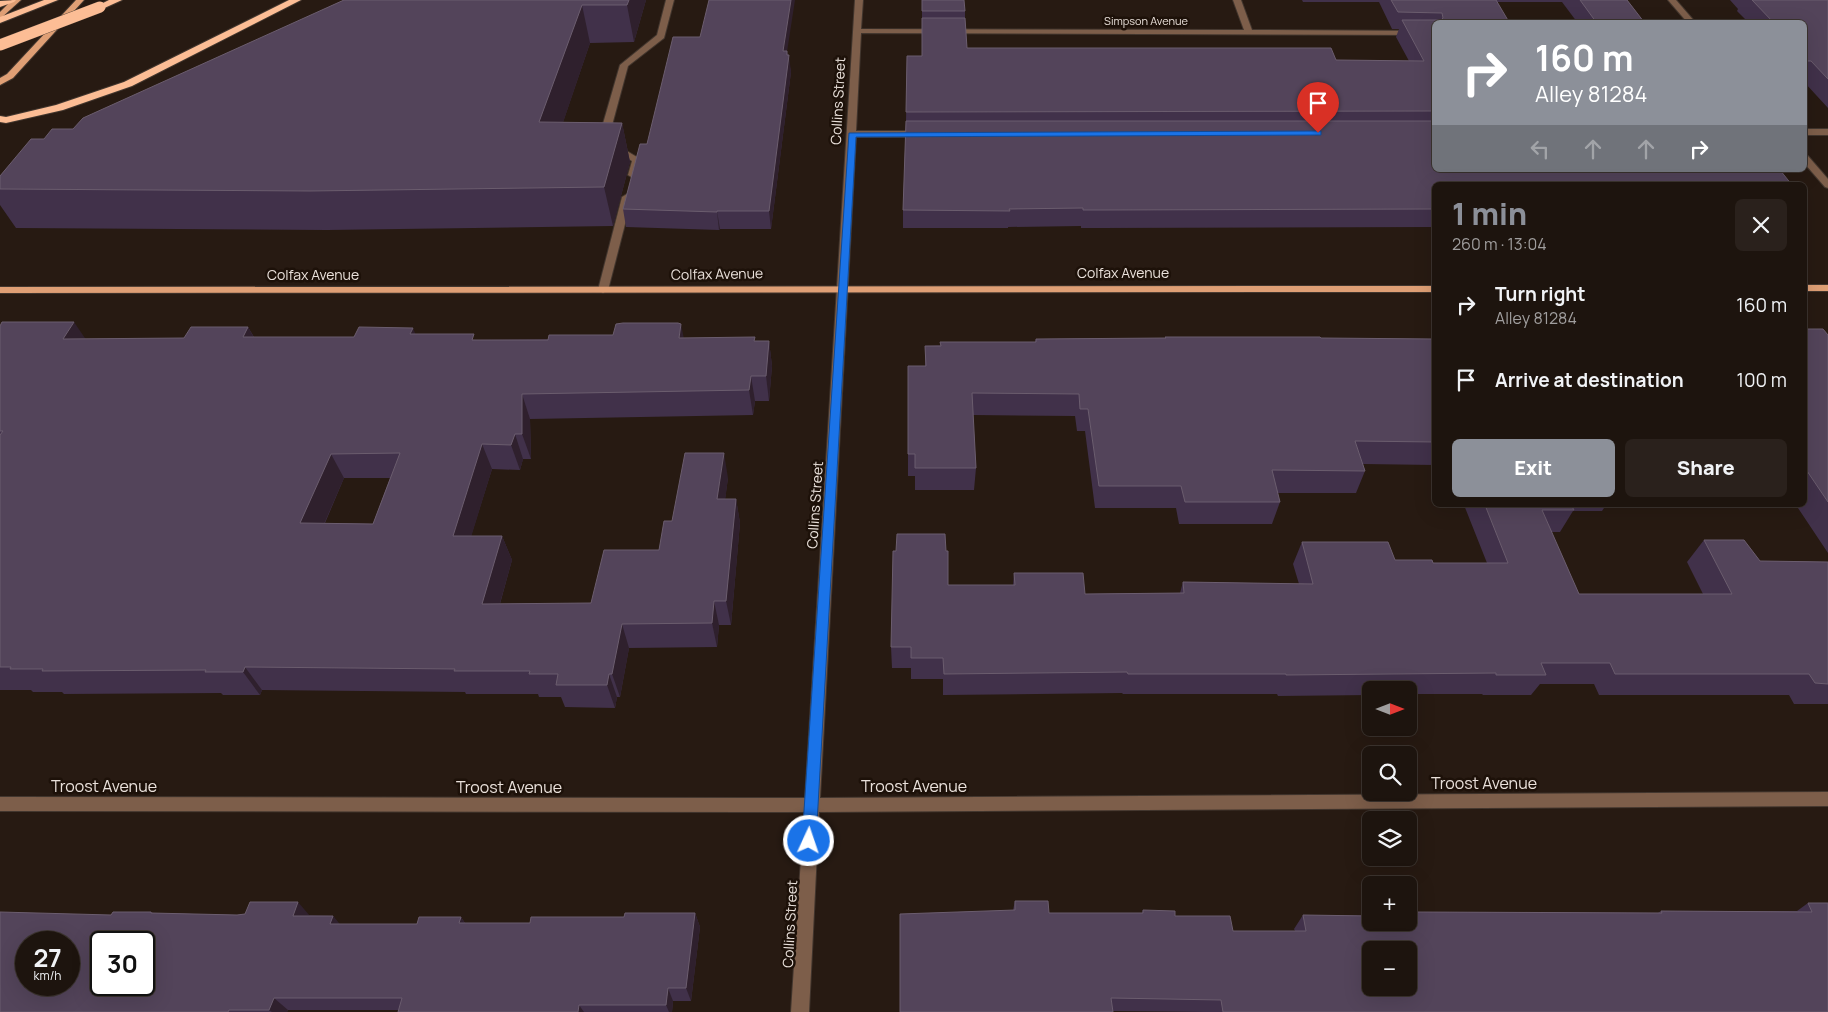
<!DOCTYPE html>
<meta charset="utf-8">
<style>
body{margin:0;font-family:Manrope,sans-serif;background:#2a211c;color:#f1f3f6;height:100vh;display:flex;flex-direction:column;font-size:19px;white-space:nowrap}
*{box-sizing:border-box;margin:0}
p{font-size:16px;color:#a09e9e}
.icon{flex:none;width:28px;height:28px;fill:none;stroke:currentColor;stroke-width:2;stroke-linecap:round;stroke-linejoin:round}
.map{position:relative;flex:1;overflow:hidden}
.drawer{position:absolute;left:1432px;top:182px;width:375px;height:325px;display:flex;flex-direction:column;background:#1d140e;border-radius:8px;box-shadow:0 5px 20px #0002,0 0 0 1px #3b332e}
.drawer>*{flex:none}
.top-card{position:absolute;left:1432px;top:20px;width:375px;height:152px;border-radius:8px;box-shadow:0 5px 20px #0002,0 0 0 1px #3b332e;background:#8c9099;color:#fff;overflow:hidden}
.needle{width:32px;rotate:90deg}
.buttons{position:absolute;left:1362px;top:681px;display:grid;gap:10px}
.buttons a{display:grid;place-items:center;width:55px;height:55px;border-radius:8px;background:#1d140e;box-shadow:0 5px 20px #0002,0 0 0 1px #3b332e;font-size:25px}
.speed{position:absolute;left:15px;top:931px;display:flex;gap:10px;font-size:25px;font-weight:700;text-align:center}
.speed>*{display:grid;place-content:center;width:65px;height:65px;border-radius:50%;background:#1d140e;box-shadow:0 5px 20px #0002,0 0 0 1px #3b332e;line-height:1}
.speed small{font-size:12px;font-weight:400}
.speed .limit{border:2px solid #111;border-radius:8px;background:#fff;color:#111}
.pin{position:absolute;display:grid;place-items:center;width:42px;height:42px;color:#fff;margin:-51px -21px;border-radius:50% 50% 50% 0;rotate:-45deg;box-shadow:0 0 5px #0007}
.pin .icon{rotate:45deg}
.me{position:absolute;width:55px;margin:-28px;rotate:3deg;stroke-linejoin:round;filter:drop-shadow(0 0 4px #0008)}
.turn{display:flex;align-items:center;gap:18px;height:105px;padding:0 20px;font-size:22px}
.turn .icon{width:65px;height:65px;stroke-width:2.5}
.turn b{display:block;font-size:35px;line-height:42px}
.lanes{display:flex;align-items:center;height:48px;padding:0 20px;background:#0003;justify-content:center;gap:25px;direction:ltr}
.lanes .off{opacity:.35}
.round{display:grid;place-items:center;flex:none;width:52px;height:52px;border-radius:8px;background:#2a211c}
.headline{display:flex;align-items:center;justify-content:space-between;height:85px;padding:0 20px}
h1{font-size:30px;font-weight:800;line-height:38px;color:#8c9099}
.action{display:flex;gap:10px;margin-top:auto;padding:10px 20px}
.action a{flex:1;height:58px;border-radius:8px;background:#8c9099;color:#fff;font-size:20px;font-weight:800;line-height:58px;text-align:center}
.action a+a{background:#2a211c;color:#f1f3f6}
ul{padding:0;list-style:none}
li{display:flex;align-items:center;gap:15px;height:75px;padding:0 20px}
li div{flex:1}
li b{display:block;font-size:19px}
li em{font-style:normal}
.map>svg:first-child{display:block}
.lines{fill:none;stroke-linecap:round;stroke-linejoin:round}
.minor-casing{stroke:#42362e;stroke-width:2}
.major-casing{stroke:#42362e;stroke-width:2}
.highway-casing{stroke:#42362e;stroke-width:2}
.minor{fill:#7d5e4a;fill-rule:evenodd}
.major{fill:#df9f75;fill-rule:evenodd}
.highway{fill:#fcbd95;fill-rule:evenodd}
.highway-bridge-casing{stroke:#42362e;stroke-width:12;stroke-linecap:butt}
.highway-bridge{stroke:#fcbd95;stroke-width:11}
.wall{fill:#41314a;fill-rule:evenodd}
.shaded-wall{fill:#2f202d}
.building{fill:#53445a;stroke:#6b5d6e;fill-rule:evenodd}
.route{fill:#1a73e8;stroke:#114b97}
.labels{text-anchor:middle;stroke-width:5;stroke-linejoin:round;paint-order:stroke}
.far-street-label{font-size:11px;fill:#eae1db;stroke:#1d1109}
.street-label{font-size:14px;fill:#eae1db;stroke:#1d1109}
.near-street-label{font-size:16px;fill:#eae1db;stroke:#1d1109}
</style>
<div class="map">
<svg width="1828" height="1012" viewBox="0 0 1828 1012">
<rect width="100%" height="100%" fill="#271a12"/>
<g class="lines">
<g class="minor-casing">
<g id="minor">
<polygon points="666,0 674,0 664,38 628,66 608,140 642,160 638,175 633,178 628,175 632,161 598,141 620,65 657,35"/>
<polygon points="855,0 863,0 861,29 1244,30 1233,0 1241,0 1252,30 1435,31 1435,35 861,33 856,131 923,131 928,134 923,137 856,137 820,798 1828,792 1828,806 819,812 809,1012 791,1012 804,812 0,811 0,797 805,798"/>
<polygon points="1668,0 1676,0 1695,22 1687,22"/>
<rect x="1805" y="129" width="23" height="6"/>
<polygon points="1805,155 1808,156 1828,179 1828,188 1825,187 1805,164"/>
<polygon points="627,194 632,197 608,290 603,293 598,290 622,197"/>
</g>
</g>
<g class="major-casing">
<g id="major">
<polygon points="12,0 21,0 0,19 0,12"/>
<polygon points="76,0 84,0 13,78 0,85 0,78 7,74"/>
<rect x="1805" y="285" width="23" height="6"/>
<polygon points="1435,286 1435,292 0,293 0,287"/>
</g>
</g>
<g class="highway-casing">
<g id="highway">
<polygon points="16,0 14,2 0,7 0,1"/>
<polygon points="44,0 58,0 0,23 0,17"/>
<polygon points="109,0 122,0 100,10 95,7"/>
<polygon points="289,0 301,0 132,86 63,110 6,123 0,122 0,116 6,117 56,105 124,82"/>
</g>
</g>
<use href="#minor" class="minor"/>
<use href="#major" class="major"/>
<use href="#highway" class="highway"/>
<g class="highway-bridge-casing">
<polyline id="highway-bridge" points="0,45 100,7"/>
</g>
<use href="#highway-bridge" class="highway-bridge"/>
</g>
<g class="wall">
<polygon points="344,0 646,0 634,42 590,43 563,122 622,123 630,162 613,226 327,230 16,228 0,205 0,176 44,139 73,129"/>
<polygon points="922,0 965,11 965,18 967,48 1336,60 1409,61 1396,37 1399,29 1392,29 1379,2 1303,2 1302,0 1627,0 1644,22 1577,22 1562,2 1497,2 1435,22 1435,227 1098,228 1081,228 1081,226 1008,227 1008,228 903,228 903,210 906,121 907,56 922,56"/>
<polygon points="1730,0 1828,0 1828,108 1805,83 1805,22 1748,22 1737,11 1738,9"/>
<polygon points="700,37 787,52 791,72 771,229 720,229 719,230 626,227 623,209 647,144"/>
<path d="M0,326l86,13 98,-1 64,-11 6,10h100l61,-3 61,6 208,-2 71,3h14l3,25 -3,35h-14l-2,14 -223,4 1,40h-8l-3,11 -28,-1 -21,67h31l10,24 -12,44 91,-1 68,-53 13,-29 56,-43 -3,21h11l4,24 -9,102h-12l-2,22 -88,1 -9,49h-3l-2,11 -50,-1 -4,-10h-22l-1,-3h-72l-1,-2 -203,-2 -2,5h-37l-2,-2 -157,1 -2,-2h-29l-2,-2h-31zM344,478h46l-17,46 -48,-1z"/>
<polygon points="1805,329 1828,335 1828,553 1796,505 1805,505"/>
<polygon points="1165,337 1435,339 1435,465 1363,464 1365,471 1356,493 1277,493 1280,502 1272,524 1179,524 1176,508 1095,508 1085,431 1077,431 1075,416 973,415 976,468 974,490 915,490 915,476 908,476 908,366 925,366 925,346 1035,342 1036,339 1165,338"/>
<polygon points="1464,505 1606,505 1602,511 1573,511 1560,532 1551,532 1579,594 1703,594 1687,562 1704,540 1760,561 1828,562 1828,704 1794,704 1789,695 1599,695 1594,684 1540,684 1531,695 1483,695 1482,694 1409,694 1409,690 1371,690 1371,695 1278,696 1277,694 1123,694 1122,693 943,695 943,679 911,679 911,668 892,668 891,647 946,551 948,585 1013,585 1014,573 1085,594 1180,593 1183,582 1299,584 1293,564 1302,542 1395,560 1433,563 1487,563"/>
<polygon points="1015,901 1049,913 1142,913 1143,910 1175,916 1233,931 1295,931 1294,929 1303,915 1411,916 1415,912 1658,913 1661,911 1797,911 1808,903 1828,903 1828,1012 1203,1012 1113,1011 1113,1012 900,1012 1013,910"/>
<polygon points="151,912 153,913 237,915 245,914 333,916 339,924 417,924 461,917 465,923 530,923 695,913 700,927 691,1001 673,1001 672,1012 398,1012 398,1010 288,1010 287,1012 0,1012 111,915"/>
</g>
<g class="shaded-wall">
<polygon points="629,0 646,0 634,42 627,5"/>
<polygon points="791,0 795,0 787,52 788,63 789,55 791,72 771,229 769,211 783,51"/>
<polygon points="582,5 590,43 550,161 539,122"/>
<polygon points="622,123 630,162 613,226 604,187"/>
<polygon points="717,211 720,229 719,230 717,212"/>
<polygon points="74,322 91,347 63,339"/>
<polygon points="681,324 686,349 679,338"/>
<polygon points="248,327 262,352 243,337"/>
<polygon points="413,328 423,353 410,334"/>
<polygon points="769,341 772,366 769,401 766,376"/>
<polygon points="751,376 755,401 753,415 749,390"/>
<polygon points="522,394 530,419 531,459 522,434"/>
<polygon points="515,434 523,459 520,470 511,445"/>
<polygon points="482,444 492,469 464,560 453,536"/>
<polygon points="724,453 728,478 722,524 717,499"/>
<polygon points="331,454 344,478 314,547 300,523"/>
<polygon points="736,499 740,523 731,625 726,601"/>
<polygon points="502,536 512,560 493,628 482,604"/>
<polygon points="714,601 719,625 717,647 712,623"/>
<polygon points="622,624 629,648 620,697 612,674"/>
<polygon points="245,667 262,690 260,695 243,672"/>
<polygon points="609,674 617,697 615,708 607,685"/>
<polygon points="298,902 310,916 293,916"/>
<polygon points="695,913 700,927 691,1001 686,988"/>
<polygon points="333,916 345,930 330,924"/>
<polygon points="461,917 470,931 459,923"/>
<polygon points="668,988 673,1001 672,1012 669,1012 666,1005"/>
<polygon points="274,998 288,1010 287,1012 272,1012 269,1010"/>
<polygon points="579,1005 584,1012 578,1012"/>
</g>
<g class="building">
<polygon points="344,0 629,0 627,5 582,5 539,122 622,123 604,187 310,191 0,189 0,176 31,139 44,139 52,129 73,129 83,118"/>
<polygon points="709,0 791,0 783,51 787,51 787,55 789,55 769,211 717,211 717,212 623,209 640,144 647,144 673,37 700,37"/>
<polygon points="922,0 964,0 965,11 922,11"/>
<polygon points="1391,0 1496,0 1509,22 1435,22 1435,111 906,112 907,56 922,56 922,18 965,18 967,48 1331,48 1336,60 1424,61 1402,20 1441,20 1443,18 1442,13 1398,12"/>
<polygon points="1580,0 1627,0 1644,22 1596,22"/>
<polygon points="1752,0 1828,0 1828,79 1811,61 1808,61 1805,57 1805,22 1773,22"/>
<polygon points="906,121 1435,121 1435,170 1780,170 1792,185 1435,185 1435,209 1101,210 1083,210 1083,208 1009,209 1010,211 903,210"/>
<path d="M2,322h72l-11,17 121,-1 7,-11h57l-5,10h111l5,-10 54,1 -3,6h64l-2,6h76l1,-5h64l3,-11 7,-1h55l3,1 -2,14 76,-1 -1,4h15l-3,35h-15l-2,14 -227,4v40h-7l-4,11 -29,-1 -29,92h49l-20,68 109,-1 13,-53h55l5,-29h8l13,-68h39l-7,46h19l-10,102h-12l-2,22 -90,1 -10,50h-3l-2,11h-51l2,-11h-29l1,-3h-76l1,-2 -210,-2 -2,5h-38l1,-2 -164,1 1,-2h-33l1,-2h-11v-232l3,-4h-3v-105zM400,453l-27,71 -73,-1 31,-69z"/>
<polygon points="1805,329 1823,329 1828,335 1828,502 1805,468"/>
<polygon points="1165,337 1320,337 1321,338 1435,339 1435,442 1355,441 1365,471 1272,470 1280,502 1185,502 1181,486 1099,486 1088,409 1080,409 1079,394 972,393 976,468 915,468 915,454 908,454 908,366 926,366 925,346 941,346 940,342 1036,342 1036,339 1166,338"/>
<polygon points="1485,505 1571,505 1574,510 1542,510 1579,594 1732,594 1704,540 1744,540 1760,561 1828,562 1828,684 1815,683 1809,674 1615,674 1610,663 1541,663 1546,675 1496,675 1496,673 1286,675 1286,674 1128,674 1127,672 944,674 943,658 911,658 911,647 891,647 893,551 896,551 897,534 945,534 946,551 948,551 948,585 1015,585 1014,573 1083,573 1085,594 1184,593 1183,582 1313,584 1302,542 1388,542 1395,560 1432,560 1433,563 1508,563"/>
<path d="M1015,901h33l1,12h94v-3l32,1v5h55l3,15h73l-3,-16 68,1v6h38v-6h7l-1,-4 247,1 -1,-2 151,1 -4,-9h20v109h-605l-2,-12 -110,-2 2,14h-213v-98l115,-4zM1371,950h38v38h-38z"/>
<path d="M250,902h48l-5,14h40l-3,8h87l2,-7h42l-2,6h71l1,-6h93l1,-4h70l-9,75h-18l-2,17h-87l-1,7h-180l4,-14h-128l-5,12h-40l-1,2h-228v-100l111,3 2,-3h38v1l86,2 8,-1zM26,942h43v43h-43zM101,942h43v43h-43z"/>
</g>
<polygon class="route" points="1318,131 1321,131 1321,135 856,137 816,841 814,846 809,848 804,846 802,841 849,133"/>
<g class="labels">
<g class="far-street-label">
<text x="1146" y="25">Simpson Avenue</text>
</g>
<g class="street-label">
<text transform="translate(838 101) rotate(-87)" y="5">Collins Street</text>
<text x="1123" y="278">Colfax Avenue</text>
<text transform="translate(717 274) rotate(-1)" y="5">Colfax Avenue</text>
<text x="313" y="280">Colfax Avenue</text>
<text transform="translate(815 505) rotate(-86)" y="5">Collins Street</text>
<text transform="translate(790 924) rotate(-87)" y="5">Collins Street</text>
</g>
<g class="near-street-label">
<text x="1484" y="789">Troost Avenue</text>
<text x="104" y="792">Troost Avenue</text>
<text x="914" y="792">Troost Avenue</text>
<text x="509" y="793">Troost Avenue</text>
</g>
</g>
</svg>
<div class="buttons">
<a><svg class="needle" viewBox="-14 -14 28 28"><path d="M0-13l5 13h-10z" fill="#e53935"/><path d="M0 13l5-13h-10z" fill="#a09e9e"/></svg></a>
<a><svg class="icon" aria-label="search" viewBox="0 0 24 24"><circle cx="10" cy="10" r="6"/><path d="M15 15l6 6"/></svg></a>
<a><svg class="icon" aria-label="layers" viewBox="0 0 24 24"><path d="M12 4l9 5-9 5-9-5zM3 14l9 5 9-5"/></svg></a>
<a>+</a>
<a>−</a>
</div>
<div class="speed"><div>27<small>km/h</small></div><div class="limit">30</div></div>
<div class="pin" style="left:1318px;top:133px;background:#d93025"><svg class="icon" aria-label="arrive" viewBox="0 0 24 24"><path d="M6 21V4h12l-3 4 3 4H6"/></svg></div>
<svg class="me" style="left:809px;top:841px" viewBox="-20 -20 40 40"><circle r="17" fill="#1a73e8" stroke="#fff" stroke-width="3"/><path d="M0-11L8 9 0 5-8 9z" fill="#fff"/></svg>
<div class="top-card">
<div class="turn"><svg class="icon" aria-label="right" viewBox="0 0 24 24"><path d="M7 20v-9h11M14 6l5 5-5 5"/></svg><div><b>160 m</b>Alley 81284</div></div>
<div class="lanes"><svg class="icon off" aria-label="left" viewBox="0 0 24 24"><path d="M17 20v-9H6M10 6l-5 5 5 5"/></svg><svg class="icon off" aria-label="ahead" viewBox="0 0 24 24"><path d="M12 20V5M6 11l6-6 6 6"/></svg><svg class="icon off" aria-label="ahead" viewBox="0 0 24 24"><path d="M12 20V5M6 11l6-6 6 6"/></svg><svg class="icon" aria-label="right" viewBox="0 0 24 24"><path d="M7 20v-9h11M14 6l5 5-5 5"/></svg></div>
</div>
<section class="drawer">
<div class="headline"><div><h1>1 min</h1><p>260 m · 13:04</p></div><a class="round"><svg class="icon" aria-label="close" viewBox="0 0 24 24"><path d="M6 6l12 12M18 6L6 18"/></svg></a></div>
<ul>
<li><svg class="icon" aria-label="right" viewBox="0 0 24 24"><path d="M7 20v-9h11M14 6l5 5-5 5"/></svg><div><b>Turn right</b><p>Alley 81284</p></div><em>160 m</em></li>
<li><svg class="icon" aria-label="arrive" viewBox="0 0 24 24"><path d="M6 21V4h12l-3 4 3 4H6"/></svg><div><b>Arrive at destination</b></div><em>100 m</em></li>
</ul>
<div class="action"><a>Exit</a><a>Share</a></div>
</section>
</div>
